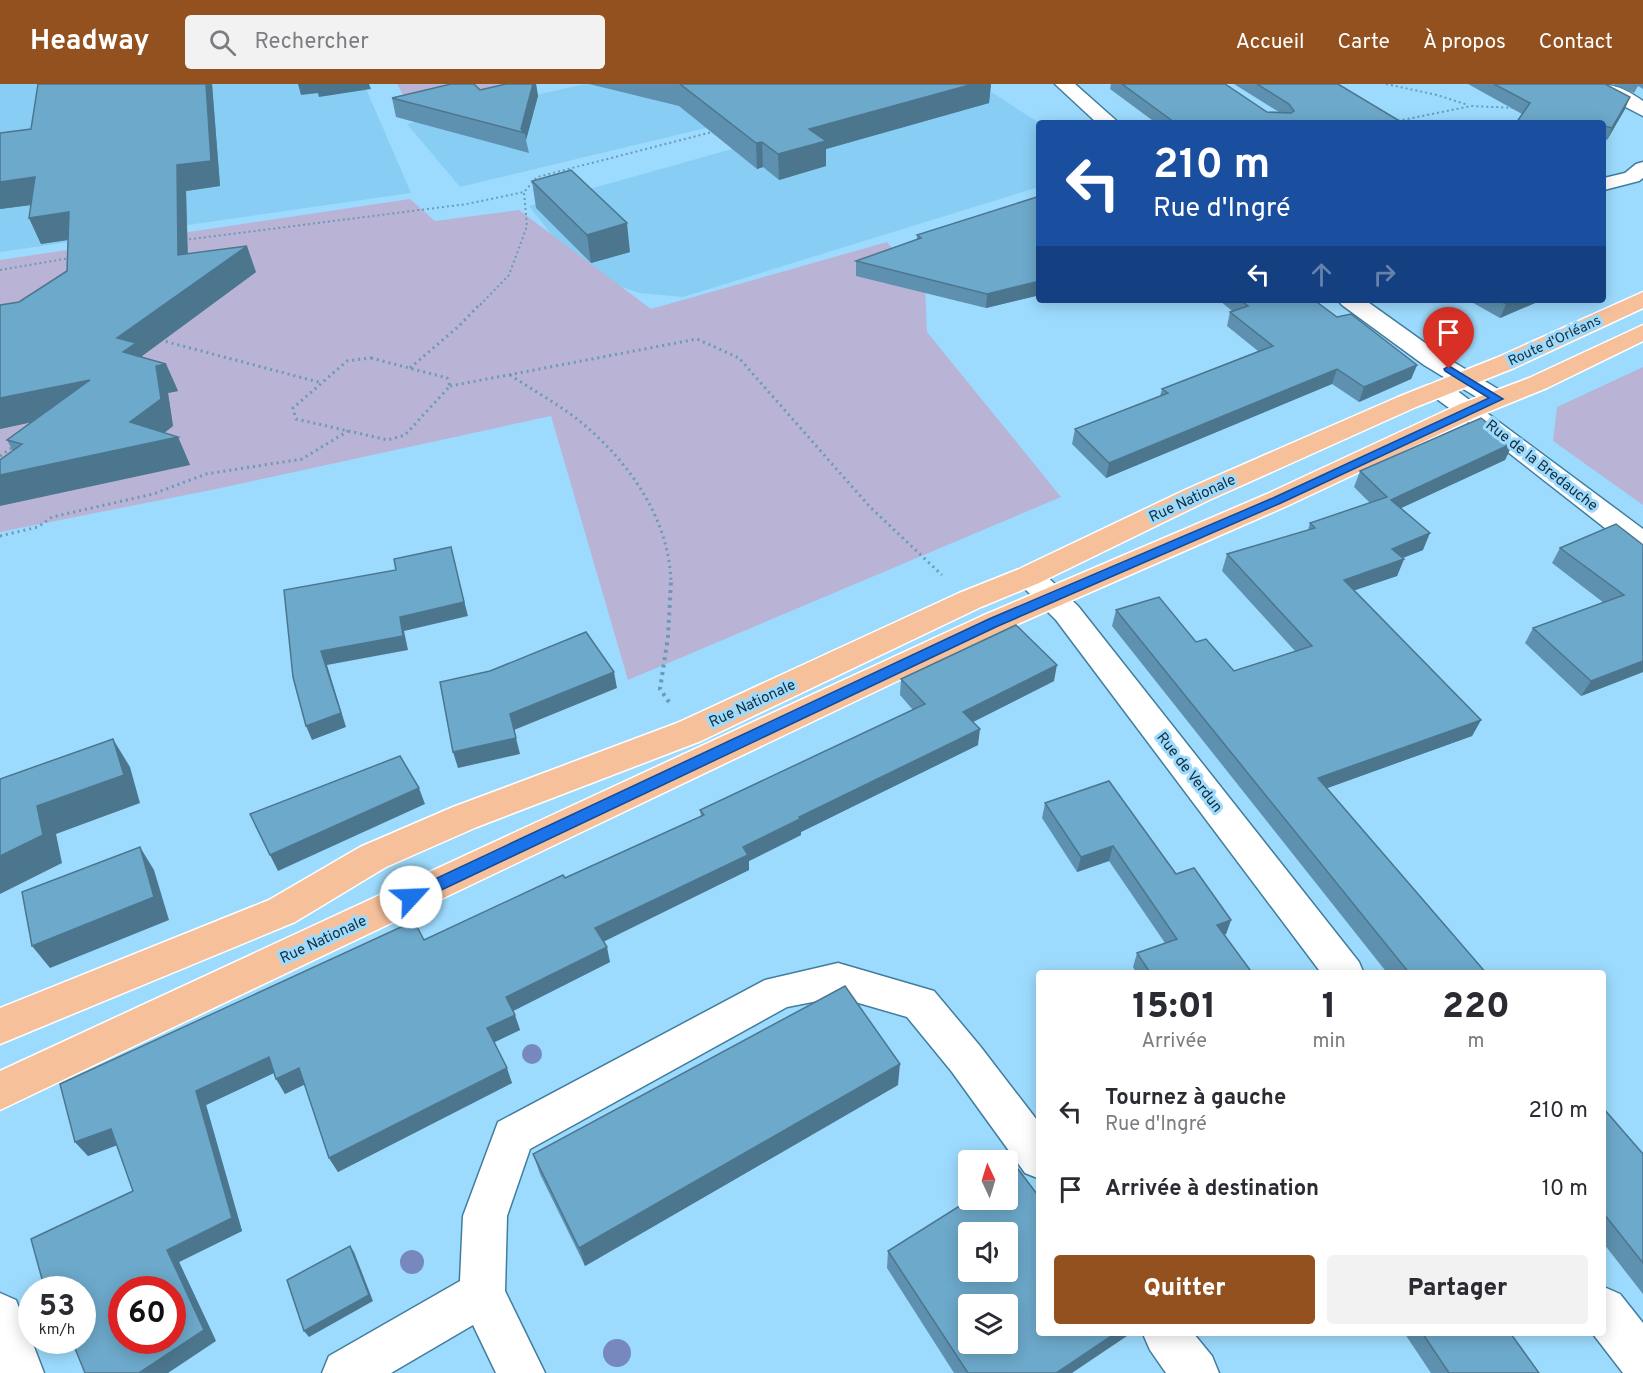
<!DOCTYPE html>
<html lang="fr">
<meta charset="utf-8">
<style>
body{margin:0;font-family:Overpass,sans-serif;background:#f2f2f3;color:#2b2b33;height:100vh;display:flex;flex-direction:column;font-size:22px;white-space:nowrap}
*{box-sizing:border-box;margin:0}
p{font-size:20px;color:#7c7c81}
.icon{flex:none;width:33px;height:33px;fill:none;stroke:currentColor;stroke-width:2;stroke-linecap:round;stroke-linejoin:round}
.map{position:relative;flex:1;overflow:hidden}
.side{position:absolute;left:1036px;top:886px;width:570px;height:366px;display:flex;flex-direction:column;background:#fff;border-radius:6px;box-shadow:0 3px 15px #0003}
.side>*{flex:none}
.guide{position:absolute;left:1036px;top:36px;width:570px;height:183px;border-radius:6px;box-shadow:0 3px 15px #0003;background:#1a4fa0;color:#fff;overflow:hidden}
.needle{width:39px;rotate:356deg}
.controls{position:absolute;left:958px;top:1066px;display:grid;gap:12px}
.controls a{display:grid;place-items:center;width:60px;height:60px;border-radius:6px;background:#fff;box-shadow:0 3px 15px #0003;font-size:30px}
.speed{position:absolute;left:18px;top:1192px;display:flex;gap:12px;font-size:30px;font-weight:700;text-align:center}
.speed>*{display:grid;place-content:center;width:78px;height:78px;border-radius:50%;background:#fff;box-shadow:0 3px 15px #0003;line-height:1}
.speed small{font-size:15px;font-weight:400}
.speed .limit{border:9px solid #d22;background:#fff;color:#111}
.pin{position:absolute;display:grid;place-items:center;width:51px;height:51px;color:#fff;margin:-62px -26px;border-radius:50% 50% 50% 0;rotate:-45deg;box-shadow:0 0 6px #0007}
.pin .icon{rotate:45deg}
.me{position:absolute;width:66px;margin:-33px;rotate:65deg;stroke-linejoin:round;filter:drop-shadow(0 0 4px #0008)}
.turn{display:flex;align-items:center;gap:21px;height:126px;padding:0 18px;font-size:27px}
.turn .icon{width:78px;height:78px;stroke-width:2.5}
.turn b{display:block;font-size:42px;line-height:51px}
.lanes{display:flex;align-items:center;height:57px;padding:0 18px;background:#0003;justify-content:center;gap:30px;direction:ltr}
.lanes .off{opacity:.35}
.eta{display:flex;justify-content:space-evenly;align-items:center;height:102px;text-align:center}
.eta b{font-size:36px;font-weight:800;line-height:42px}
.action{display:flex;gap:12px;margin-top:auto;padding:12px 18px}
.action a{flex:1;height:69px;border-radius:6px;background:#93511f;color:#fff;font-size:24px;font-weight:800;line-height:69px;text-align:center}
.action a+a{background:#f2f2f3;color:#2b2b33}
ul{padding:0;list-style:none}
li{display:flex;align-items:center;gap:18px;height:78px;padding:0 18px}
li div{flex:1}
li b{display:block;font-size:22px}
li em{font-style:normal}
header{display:flex;align-items:center;gap:36px;box-sizing:border-box;height:84px;padding:0 30px;background:#93511f;color:#fff}
header strong{font-size:28px}
nav{display:flex;gap:33px;margin-inline-start:auto;font-size:21px}
.search{width:420px;height:54px;background:#f2f2f3;display:flex;align-items:center;gap:15px;box-sizing:border-box;padding:0 21px;border-radius:6px;color:#7c7c81;font-size:22px}
.map>svg:first-child{display:block}
.built{fill:#88cef4}
.green{fill:#b9b3d6}
.lines{fill:none;stroke-linecap:round;stroke-linejoin:round}
.minor-casing{stroke:#417d9d;stroke-width:3}
.major-casing{stroke:#fff;stroke-width:3}
.path-far2{stroke:#6a9ab5;stroke-width:2;stroke-dasharray:2 3;stroke-linecap:butt}
.path-far1{stroke:#6a9ab5;stroke-width:3;stroke-dasharray:2 4;stroke-linecap:butt}
.path{stroke:#6a9ab5;stroke-width:4;stroke-dasharray:3 4.5;stroke-linecap:butt}
.minor{fill:#fff;fill-rule:evenodd}
.major{fill:#f6c09b;fill-rule:evenodd}
.tree{fill:#7788be}
.wall{fill:#5e91af}
.shaded-wall{fill:#4c768e}
.building{fill:#6da9cb;stroke:#4c768e;stroke-width:1.5;fill-rule:evenodd}
.route{fill:#1a73e8;stroke:#114b97;stroke-width:1.5}
.labels{text-anchor:middle;stroke-width:6;stroke-linejoin:round;paint-order:stroke}
.far-street-label{font-size:14px;fill:#162f3d;stroke:#9ddbfe}
.street-label{font-size:15px;fill:#162f3d;stroke:#9ddbfe}
</style>
<header>
<strong>Headway</strong>
<div class="search"><svg class="icon" aria-label="search" viewBox="0 0 24 24"><circle cx="10" cy="10" r="6"/><path d="M15 15l6 6"/></svg>Rechercher</div>
<nav><a>Accueil</a><a>Carte</a><a>À propos</a><a>Contact</a></nav>
</header>
<div class="map">
<svg width="1643" height="1289" viewBox="0 0 1643 1289">
<rect width="100%" height="100%" fill="#9ddbfe"/>
<g class="built">
<polygon points="0,0 364,0 411,109 0,168"/>
<polygon points="585,0 705,0 752,33 460,103 407,40"/>
<polygon points="963,0 979,0 1039,39 1039,103 683,213 639,209 582,189 529,122"/>
</g>
<g class="green">
<polygon points="397,0 518,0 408,19"/>
<polygon points="410,115 435,137 519,126 651,225 887,158 925,204 927,248 1061,413 628,596 551,332 216,405 0,448 0,176"/>
<polygon points="1643,283 1643,421 1553,357 1557,323"/>
</g>
<g class="lines">
<g class="minor-casing">
<g id="minor">
<polygon points="1055,0 1075,0 1119,39 1097,39"/>
<path d="M1587,0c26,0 34,2 56,17v15l-54,-28z"/>
<polygon points="1643,78 1643,94 1639,97 1604,106 1604,94 1625,89 1636,80"/>
<polygon points="1338,216 1365,216 1442,271 1506,310 1510,315 1506,320 1497,323 1488,320 1424,281 1342,221"/>
<polygon points="1439,297 1448,300 1643,445 1643,468 1633,466 1490,354 1430,310 1426,305 1430,300"/>
<polygon points="1029,482 1039,485 1078,522 1359,878 1364,890 1322,890 1056,536 1019,499 1014,492 1019,485"/>
<polygon points="838,879 934,907 980,962 1040,1040 1040,1095 1025,1089 952,988 907,933 838,913 787,923 530,1065 507,1132 505,1207 545,1289 496,1289 473,1241 391,1289 322,1289 329,1272 460,1197 463,1132 498,1038 765,896"/>
<polygon points="1604,1203 1620,1210 1643,1239 1643,1289 1623,1289 1593,1250 1604,1250"/>
<polygon points="0,1209 16,1216 44,1289 0,1289"/>
<polygon points="1143,1250 1194,1250 1212,1272 1219,1289 1166,1289 1150,1266"/>
</g>
</g>
<g class="major-casing">
<g id="major">
<polygon points="1643,208 1643,224 1514,284 1416,323 1207,417 1039,499 981,523 701,657 477,743 386,783 295,838 0,960 0,924 269,816 360,763 453,723 677,639 959,509 1019,485 1187,405 1398,313 1496,274"/>
<polygon points="1643,241 1643,257 1547,304 1478,332 1287,422 1004,546 0,1026 0,987 982,532 1267,410 1460,320 1529,294"/>
</g>
</g>
<g class="path-far2">
<polyline points="1386,0 1437,11 1468,21"/>
<polyline points="1388,39 1471,22 1516,24"/>
<polyline points="184,156 467,120 524,108 537,93 716,47"/>
<polyline points="0,186 70,174"/>
<polyline points="480,221 509,191 527,142 524,108"/>
</g>
<g class="path-far1">
<polyline points="160,256 322,299"/>
<polygon points="371,274 447,294 450,302 405,351 388,356 296,335 293,324 347,277"/>
<polyline points="410,284 459,242 481,219"/>
<path d="M510,291c24,16 50,30 72,48 48,40 87,96 89,159"/>
<polyline points="450,302 697,255 739,274 869,422 942,491"/>
<polyline points="0,372 13,363"/>
<polyline points="0,452 38,443 52,433 153,410 206,390 302,375 348,347"/>
</g>
<polyline class="path" points="669,618 660,605 668,553 671,497"/>
<use href="#minor" class="minor"/>
<use href="#major" class="major"/>
</g>
<g class="tree">
<circle cx="532" cy="970" r="10"/>
<circle cx="412" cy="1178" r="12"/>
<circle cx="617" cy="1269" r="14"/>
</g>
<g class="wall">
<polygon points="38,0 212,0 220,102 186,107 188,169 256,188 142,272 142,273 166,280 178,307 168,309 173,342 164,349 178,353 190,381 13,367 7,356 31,338 0,345 0,221 19,218 67,187 68,156 41,160 29,134 31,121 0,125 0,49 31,45"/>
<polygon points="506,0 536,0 538,12 526,56 529,69 396,33 392,14 480,6"/>
<polygon points="589,0 991,0 989,19 826,65 826,82 779,96 763,83 757,85 679,22"/>
<polygon points="1111,0 1225,0 1267,28 1279,28 1234,0 1338,0 1403,39 1156,39 1110,5"/>
<polygon points="1468,0 1605,0 1625,25 1607,56 1604,55 1604,39 1516,39 1522,30"/>
<polygon points="1613,0 1643,0 1643,5 1638,2 1634,9"/>
<polygon points="532,97 630,168 591,179 536,124"/>
<polygon points="1040,112 1040,211 986,224 856,192 856,177 917,156 917,151"/>
<polygon points="1219,216 1314,216 1337,233 1417,281 1411,295 1359,318 1332,300 1106,394 1072,360 1075,345 1160,312 1162,305 1258,267 1227,242 1230,228 1232,227"/>
<polygon points="1468,216 1542,216 1500,234"/>
<polygon points="1513,359 1505,376 1401,424 1423,466 1402,474 1404,475 1397,492 1354,506 1481,636 1472,652 1327,704 1487,890 1388,890 1112,542 1116,526 1196,558 1234,587 1295,567 1222,487 1227,470 1308,446 1310,439 1370,419 1354,403 1360,387"/>
<polygon points="1643,461 1643,588 1581,612 1525,559 1533,544 1604,519 1552,479 1560,464"/>
<polygon points="901,595 1054,597 973,638 978,661 801,748 801,751 749,777 749,786 603,857 610,878 513,927 520,946 494,958 512,999 338,1088 329,1074 304,1000 285,1010 274,989 206,1021 242,1147 179,1178 216,1257 133,1107 117,1061 88,1072 75,1058 424,856 565,794 701,732 700,726 913,626 900,611"/>
<polygon points="1045,719 1176,790 1231,836 1226,850 1224,851 1253,890 1137,890 1133,883 1137,869 1165,859 1109,777 1077,788 1042,734"/>
<polygon points="898,1001 585,1182 540,1090 533,1070"/>
<polygon points="1604,1025 1643,1070 1643,1210 1604,1160"/>
<polygon points="888,1167 1072,1289 954,1289 887,1184"/>
<polygon points="1405,1250 1511,1250 1539,1289 1431,1289"/>
</g>
<g class="shaded-wall">
<polygon points="206,0 212,0 220,102 186,107 188,197 178,171 177,81"/>
<polygon points="298,0 369,0 371,5 319,13 318,9 301,11"/>
<polygon points="533,0 536,0 538,12 526,56 525,49 521,45"/>
<polygon points="973,0 991,0 989,19 826,65 826,82 779,96 778,70 809,45"/>
<polygon points="1630,13 1625,25 1607,56 1612,44"/>
<polygon points="762,58 763,83 757,85 756,59"/>
<polygon points="35,93 46,119 0,125 0,98"/>
<polygon points="69,128 80,154 41,160 29,134"/>
<polygon points="627,139 630,168 591,179 587,151"/>
<polygon points="247,162 256,188 142,272 148,286 135,295 117,254"/>
<polygon points="1040,197 1040,211 986,224 987,210"/>
<polygon points="1515,216 1542,216 1500,234 1506,220"/>
<polygon points="166,280 178,307 168,309 173,342 151,359 178,353 190,381 0,422 0,391 130,338 156,282"/>
<polygon points="1417,281 1411,295 1359,318 1364,303"/>
<polygon points="1337,285 1332,300 1106,394 1109,379"/>
<polygon points="90,296 103,323 0,345 0,314"/>
<polygon points="1513,359 1505,376 1384,432 1391,416"/>
<polygon points="1430,449 1423,466 1385,481 1392,465"/>
<polygon points="1404,475 1397,492 1338,512 1344,496"/>
<polygon points="454,477 468,532 404,547 408,566 327,581 346,643 312,656 306,642 321,567 400,533"/>
<polygon points="1643,577 1643,588 1581,612 1591,597"/>
<polygon points="1057,581 1054,597 961,644 963,628"/>
<polygon points="614,588 617,604 514,646 520,670 458,684 453,668 510,630"/>
<polygon points="1481,636 1472,652 1311,710 1318,694"/>
<polygon points="980,645 978,661 801,748 801,751 749,777 749,786 599,860 595,844 799,733"/>
<polygon points="113,655 130,683 140,719 56,750 62,779 0,810 0,772 37,722"/>
<polygon points="419,704 425,720 278,787 270,771"/>
<polygon points="1113,762 1109,777 1077,788 1081,773"/>
<polygon points="140,763 154,786 169,836 50,884 32,862"/>
<polygon points="1231,836 1226,850 1211,855 1217,841"/>
<polygon points="607,863 610,878 511,928 506,913"/>
<polygon points="515,931 520,946 493,959 487,944"/>
<polygon points="269,973 278,987 206,1021 242,1147 179,1178 216,1257 168,1289 139,1289 167,1166 196,1007"/>
<polygon points="900,980 898,1001 585,1182 579,1164"/>
<polygon points="299,984 308,999 285,1010 276,995"/>
<polygon points="507,984 512,999 338,1088 329,1074"/>
<polygon points="111,1045 123,1059 88,1072 75,1058"/>
<polygon points="350,1162 354,1168 373,1217 309,1253 304,1247"/>
<polygon points="1114,1250 1130,1250 1072,1289 1056,1289"/>
</g>
<g class="building">
<polygon points="38,0 206,0 211,77 177,81 178,171 247,162 117,254 136,259 123,268 166,280 156,282 161,315 130,338 178,353 0,391 0,376 22,360 7,356 90,296 0,314 0,221 19,218 67,187 69,128 29,134 35,93 0,98 0,49 31,45"/>
<polygon points="451,0 474,0 480,6 506,0 533,0 521,45 525,49 392,14"/>
<polygon points="680,0 973,0 809,45 826,57 778,70 762,58 756,59"/>
<polygon points="1122,0 1225,0 1267,28 1291,29 1294,27 1289,20 1257,0 1338,0 1403,39 1180,39 1178,38 1174,38"/>
<polygon points="1494,0 1605,0 1630,13 1612,44 1604,42 1604,39 1590,39 1579,37 1578,39 1516,39 1530,19"/>
<polygon points="571,86 627,139 587,151 532,97"/>
<polygon points="1040,112 1040,197 987,210 856,177 921,154 917,151"/>
<polygon points="1240,216 1314,216 1337,233 1351,230 1417,281 1364,303 1337,285 1109,379 1075,345 1168,309 1162,305 1273,262 1230,228 1248,222"/>
<polygon points="1498,216 1515,216 1506,220"/>
<polygon points="1481,334 1513,359 1391,416 1430,449 1392,465 1404,475 1344,496 1481,636 1318,694 1487,890 1410,890 1116,526 1159,513 1196,558 1206,555 1234,587 1312,562 1227,470 1315,444 1310,439 1387,413 1360,387"/>
<polygon points="1616,440 1643,461 1643,577 1591,597 1533,544 1624,511 1560,464"/>
<polygon points="451,463 464,518 400,533 403,552 321,567 341,629 306,642 293,593 284,506 396,486 394,475"/>
<path d="M1016,541l41,40 -94,47 17,17 -181,88 1,2 -57,28 5,8 -153,73 12,19 -101,50 9,18 -28,13 20,40 -178,90 -30,-90 -23,11 -7,-22 -73,34 36,127 -65,32 37,80 -65,43h-54l-13,-32h10v-51h-37l-14,-51 102,-48 -22,-62 -36,13 -15,-58 354,-163 10,19 139,-65 2,3 139,-63 -4,-5 225,-106 -24,-25zM122,1206h50v51h-50z"/>
<polygon points="586,548 614,588 510,630 516,654 453,668 440,598 490,587"/>
<polygon points="113,655 124,691 37,722 43,751 0,772 0,695"/>
<polygon points="400,672 419,704 270,771 250,730"/>
<polygon points="1109,697 1176,790 1194,784 1231,836 1217,841 1253,890 1151,890 1137,869 1177,855 1113,762 1081,773 1045,719"/>
<polygon points="140,763 154,813 32,862 22,808"/>
<polygon points="845,902 900,980 579,1164 533,1070"/>
<polygon points="1604,1025 1643,1070 1643,1179 1604,1130"/>
<path d="M1018,1085l22,29v136h74l-58,39h-88l-80,-122 81,-51h39v-25zM969,1149h39v39h-39zM969,1221h39v39h-39z"/>
<polygon points="350,1162 369,1211 304,1247 287,1196"/>
<polygon points="1423,1250 1511,1250 1539,1289 1449,1289"/>
</g>
<polygon class="route" points="1449,282 1503,315 1281,419 998,542 416,818 411,820 405,818 403,813 405,809 989,535 1273,414 1489,314 1445,287 1444,285"/>
<g class="labels">
<g class="far-street-label">
<text transform="translate(1554 256) rotate(-25)" y="5">Route d'Orléans</text>
</g>
<g class="street-label">
<text transform="translate(1542 381) rotate(38)" y="5">Rue de la Bredauche</text>
<text transform="translate(1192 414) rotate(-25)" y="5">Rue Nationale</text>
<text transform="translate(752 619) rotate(-25)" y="5">Rue Nationale</text>
<text transform="translate(1190 688) rotate(52)" y="5">Rue de Verdun</text>
<text transform="translate(323 855) rotate(-25)" y="5">Rue Nationale</text>
</g>
</g>
</svg>
<div class="controls">
<a><svg class="needle" viewBox="-14 -14 28 28"><path d="M0-13l5 13h-10z" fill="#e53935"/><path d="M0 13l5-13h-10z" fill="#7c7c81"/></svg></a>
<a><svg class="icon" aria-label="sound" viewBox="0 0 24 24"><path d="M4 9h4l5-4v14l-5-4H4zM17 9q2 3 0 6"/></svg></a>
<a><svg class="icon" aria-label="layers" viewBox="0 0 24 24"><path d="M12 4l9 5-9 5-9-5zM3 14l9 5 9-5"/></svg></a>
</div>
<div class="speed"><div>53<small>km/h</small></div><div class="limit">60</div></div>
<div class="pin" style="left:1449px;top:285px;background:#d93025"><svg class="icon" aria-label="arrive" viewBox="0 0 24 24"><path d="M6 21V4h12l-3 4 3 4H6"/></svg></div>
<svg class="me" style="left:411px;top:813px" viewBox="-20 -20 40 40"><circle r="19" fill="#fff"/><path d="M0-13L10 11 0 6-10 11z" fill="#1a73e8"/></svg>
<div class="guide">
<div class="turn"><svg class="icon" aria-label="left" viewBox="0 0 24 24"><path d="M17 20v-9H6M10 6l-5 5 5 5"/></svg><div><b>210 m</b>Rue d'Ingré</div></div>
<div class="lanes"><svg class="icon" aria-label="left" viewBox="0 0 24 24"><path d="M17 20v-9H6M10 6l-5 5 5 5"/></svg><svg class="icon off" aria-label="ahead" viewBox="0 0 24 24"><path d="M12 20V5M6 11l6-6 6 6"/></svg><svg class="icon off" aria-label="right" viewBox="0 0 24 24"><path d="M7 20v-9h11M14 6l5 5-5 5"/></svg></div>
</div>
<section class="side">
<div class="eta">
<div><b>15:01</b><p>Arrivée</p></div>
<div><b>1</b><p>min</p></div>
<div><b>220</b><p>m</p></div>
</div>
<ul>
<li><svg class="icon" aria-label="left" viewBox="0 0 24 24"><path d="M17 20v-9H6M10 6l-5 5 5 5"/></svg><div><b>Tournez à gauche</b><p>Rue d'Ingré</p></div><em>210 m</em></li>
<li><svg class="icon" aria-label="arrive" viewBox="0 0 24 24"><path d="M6 21V4h12l-3 4 3 4H6"/></svg><div><b>Arrivée à destination</b></div><em>10 m</em></li>
</ul>
<div class="action"><a>Quitter</a><a>Partager</a></div>
</section>
</div>
